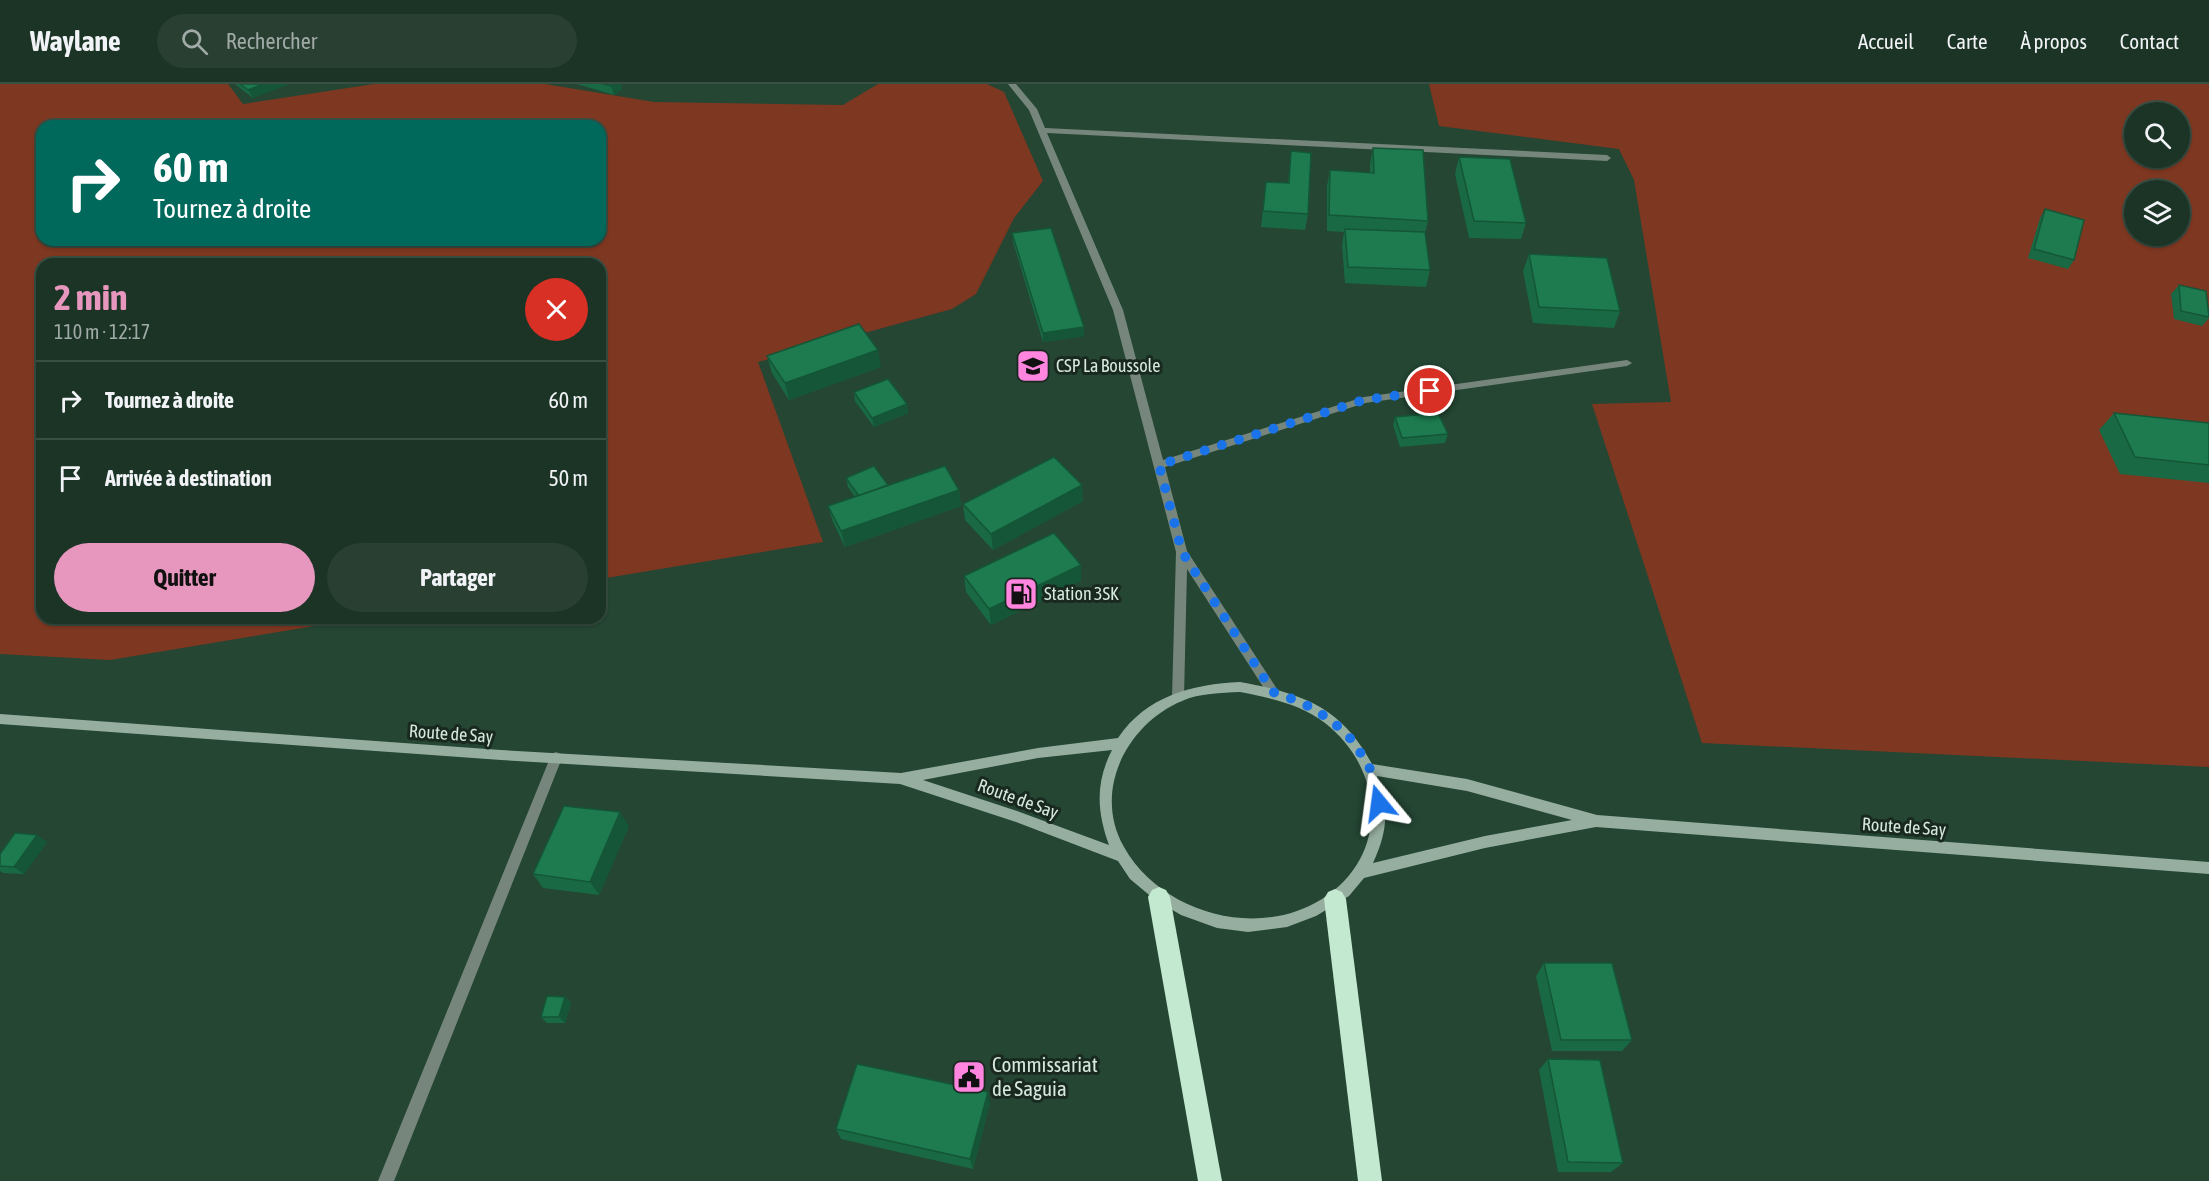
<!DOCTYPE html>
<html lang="fr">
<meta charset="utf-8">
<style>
body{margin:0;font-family:"Asap Condensed",sans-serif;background:#283f32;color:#f1f3f6;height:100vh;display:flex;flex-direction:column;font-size:22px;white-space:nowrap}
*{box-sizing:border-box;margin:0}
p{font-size:20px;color:#a0aaa7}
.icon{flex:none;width:33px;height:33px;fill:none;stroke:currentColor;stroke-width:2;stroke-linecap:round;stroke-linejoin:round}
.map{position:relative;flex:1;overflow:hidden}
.sheet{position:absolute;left:36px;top:174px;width:570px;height:366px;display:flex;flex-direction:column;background:#1b3426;border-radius:18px;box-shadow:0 2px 4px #0004,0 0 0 2px #394f43}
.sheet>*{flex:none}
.banner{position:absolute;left:36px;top:36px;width:570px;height:126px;border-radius:18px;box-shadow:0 2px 4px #0004,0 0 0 2px #394f43;background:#00695c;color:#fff;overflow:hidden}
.controls{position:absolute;left:2124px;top:18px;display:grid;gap:12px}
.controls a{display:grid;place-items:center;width:66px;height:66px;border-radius:50%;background:#1b3426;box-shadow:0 2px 4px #0004,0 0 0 2px #394f43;font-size:30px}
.pin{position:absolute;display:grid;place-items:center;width:51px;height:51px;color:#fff;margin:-26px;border:3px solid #fff;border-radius:50%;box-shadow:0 2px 6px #0007}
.me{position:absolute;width:66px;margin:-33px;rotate:344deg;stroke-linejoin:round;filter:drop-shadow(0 0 4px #0008)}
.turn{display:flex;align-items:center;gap:21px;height:126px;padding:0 18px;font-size:27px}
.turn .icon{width:78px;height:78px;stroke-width:2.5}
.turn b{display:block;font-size:42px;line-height:51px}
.round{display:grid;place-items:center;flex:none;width:63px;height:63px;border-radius:32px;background:#283f32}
.summary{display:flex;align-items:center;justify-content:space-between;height:102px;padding:0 18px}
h1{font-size:36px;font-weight:700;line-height:45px;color:#e797bd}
.primary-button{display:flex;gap:12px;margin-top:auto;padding:12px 18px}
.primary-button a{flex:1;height:69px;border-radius:36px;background:#e797bd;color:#111;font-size:24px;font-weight:700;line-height:69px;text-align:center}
.primary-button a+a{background:#283f32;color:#f1f3f6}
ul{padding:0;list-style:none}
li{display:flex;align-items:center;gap:18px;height:78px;padding:0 18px;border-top:2px solid #394f43}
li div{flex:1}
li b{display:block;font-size:22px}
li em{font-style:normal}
header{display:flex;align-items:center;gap:36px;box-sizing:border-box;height:84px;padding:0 30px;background:#1b3426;border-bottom:2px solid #394f43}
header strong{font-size:28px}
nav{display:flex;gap:33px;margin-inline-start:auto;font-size:21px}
.search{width:420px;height:54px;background:#283f32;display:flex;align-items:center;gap:15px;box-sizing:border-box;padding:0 21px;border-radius:33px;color:#a0aaa7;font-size:22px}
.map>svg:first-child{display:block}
.green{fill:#7e3721;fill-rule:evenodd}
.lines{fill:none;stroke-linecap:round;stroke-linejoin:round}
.street{fill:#77867c;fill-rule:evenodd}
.secondary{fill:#96ae9f;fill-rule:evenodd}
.highway{fill:#c3e9d1;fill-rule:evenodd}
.wall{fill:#196a44}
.shaded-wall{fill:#145637}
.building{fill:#1d7b4f;stroke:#145637;stroke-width:1.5}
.route{stroke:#1a73e8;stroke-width:10;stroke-dasharray:0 18}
.labels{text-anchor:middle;stroke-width:6;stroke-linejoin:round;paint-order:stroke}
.poi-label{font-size:18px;fill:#d6e9dd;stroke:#1a2920;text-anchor:start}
.street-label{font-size:18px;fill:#d6e9dd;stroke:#1a2920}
.near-poi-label{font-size:21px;fill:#d6e9dd;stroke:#1a2920;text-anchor:start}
</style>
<header>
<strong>Waylane</strong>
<div class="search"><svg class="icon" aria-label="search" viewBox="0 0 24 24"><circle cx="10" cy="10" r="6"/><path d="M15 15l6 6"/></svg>Rechercher</div>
<nav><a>Accueil</a><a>Carte</a><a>À propos</a><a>Contact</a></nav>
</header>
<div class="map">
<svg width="2209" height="1097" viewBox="0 0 2209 1097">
<rect width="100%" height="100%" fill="#244633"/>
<g class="green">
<path d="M0,0h228l15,20 131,-20h171l109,18 189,3 35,-21h109l17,8 39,89 -29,37 -38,76 -24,15 -194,53 65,180 -223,37v-315h-558v354h321l-253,42 -110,-6zM42,42h558v114h-558z"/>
<path d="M1429,0h780v683l-507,-24 -110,-339 79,-2 -37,-222 -15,-31 -180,-23zM2134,28h46v46h-46zM2134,106h46v46h-46z"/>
</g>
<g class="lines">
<g class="street">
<polygon points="1008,0 1016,0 1037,25 1045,44 1607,71 1611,74 1607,77 1047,49 1123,226 1163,376 1364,313 1627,276 1632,279 1627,282 1365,319 1165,383 1187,467 1279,608 1277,612 1269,612 1187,485 1184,613 1182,617 1178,618 1174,617 1172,613 1176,468 1113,226 1029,26"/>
<polygon points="556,668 561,670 562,674 394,1097 378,1097 550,674 551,670"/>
</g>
<path class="secondary" d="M1240,598c61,11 101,24 132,82l95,15 130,36 612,47v12l-613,-47 -111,21 -121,30 -15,18 -33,20 -29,11 -39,5 -31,-4 -36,-13 -27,-16 -24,-20 -12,-18 -102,-39 -116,-38 -399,-24 -501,-36v-10l501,36 400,23 137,-25 80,-10c28,-42 75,-54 122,-56zM1240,608c30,6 60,12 85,31 60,47 65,133 -3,176 -65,41 -161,14 -198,-52 -32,-56 3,-123 58,-146 18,-8 39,-8 58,-9zM1112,666c-17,33 -15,62 -3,95l-92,-34 -94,-31 115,-22zM1377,692l90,15 105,29 -87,16 -112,27c15,-33 16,-53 4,-87z"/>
<g class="highway">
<polygon points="1159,803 1166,806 1170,813 1222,1097 1198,1097 1148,813 1152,806"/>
<polygon points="1335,805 1342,808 1346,815 1382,1097 1358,1097 1324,815 1328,808"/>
</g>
</g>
<g class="wall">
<polygon points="235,0 289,0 253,14"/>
<polygon points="577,0 621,0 622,5 614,11"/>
<polygon points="1373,64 1428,137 1425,149 1430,186 1426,203 1345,199 1342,161 1344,148 1327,147 1327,102 1330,86 1370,89 1370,80"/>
<polygon points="1291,67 1308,130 1305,146 1261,143 1266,98 1288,99"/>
<polygon points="1459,73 1526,139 1521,155 1469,154 1455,90"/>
<polygon points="2045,125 2074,176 2068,185 2028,174 2040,134"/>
<polygon points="1012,149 1084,252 1043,258 1013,158"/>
<polygon points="1529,170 1620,227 1614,244 1533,239 1523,187"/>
<polygon points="2179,201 2209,234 2202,242 2174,235 2171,210"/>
<polygon points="767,272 881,283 789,316 772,289"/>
<polygon points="854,308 907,320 908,329 874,343 855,317"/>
<polygon points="2114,329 2209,339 2209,399 2120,390 2099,346"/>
<polygon points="1395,333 1448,350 1445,359 1400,363 1393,341"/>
<polygon points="846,394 888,402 959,406 961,422 845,463 833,438 828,422 855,413 848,403"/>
<polygon points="1083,417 993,466 965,436 963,420"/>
<polygon points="964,492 1081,497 991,541 966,508"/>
<polygon points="629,742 599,811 543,804 533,790"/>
<polygon points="47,758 24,790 3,789 0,787 0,770"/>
<polygon points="1544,879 1632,956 1622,967 1552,967 1536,892"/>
<polygon points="565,913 571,919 565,939 547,939 541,933"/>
<polygon points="1548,975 1623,1079 1611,1088 1558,1088 1539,986"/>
<polygon points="990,1019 973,1085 841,1055 836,1045"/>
</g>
<g class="shaded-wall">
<polygon points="263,0 289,0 253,14 248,6"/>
<polygon points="615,0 621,0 622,5 614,11 611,2"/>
<polygon points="1084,243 1084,252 1043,258 1043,249"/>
<polygon points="878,266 881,283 789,316 785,299"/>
<polygon points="907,320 908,329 874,343 872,334"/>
<polygon points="1082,401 1083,417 993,466 991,450"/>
<polygon points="959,406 961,422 845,463 841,447"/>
<polygon points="1081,481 1081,497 991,541 989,525"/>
<polygon points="620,728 629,742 599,811 590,798"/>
<polygon points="37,751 47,758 24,790 14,783"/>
<polygon points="565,913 571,919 565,939 559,933"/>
<polygon points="988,1008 990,1019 973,1085 970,1075"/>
</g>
<g class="building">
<polygon points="240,0 263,0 248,6"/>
<polygon points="603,0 615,0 611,2"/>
<polygon points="1373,64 1423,66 1428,137 1329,131 1330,86 1374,89"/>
<polygon points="1291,67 1311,69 1308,130 1263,127 1266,98 1289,99"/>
<polygon points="1459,73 1510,75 1526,139 1474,137"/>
<polygon points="2045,125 2084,136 2074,176 2034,165"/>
<polygon points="1051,144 1084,243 1043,249 1012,149"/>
<polygon points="1345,145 1425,148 1430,186 1348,183"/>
<polygon points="1529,170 1607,174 1620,227 1539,223"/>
<polygon points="2179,201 2206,207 2209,233 2181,227"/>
<polygon points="859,240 878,266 785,299 767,272"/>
<polygon points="888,295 907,320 872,334 854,308"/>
<polygon points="1438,329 1448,350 1402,354 1395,333"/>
<polygon points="2114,329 2209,339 2209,381 2135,373"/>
<polygon points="1054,373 1082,401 991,450 963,420"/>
<polygon points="874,382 888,401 859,412 846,394"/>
<polygon points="945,382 959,406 841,447 828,422"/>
<polygon points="1054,449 1081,481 989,525 964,492"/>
<polygon points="564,722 620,728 590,798 533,790"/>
<polygon points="15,749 37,751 14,783 0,782 0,770"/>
<polygon points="1544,879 1612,879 1632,956 1561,956"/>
<polygon points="547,912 565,913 559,933 541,933"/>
<polygon points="1548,975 1600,976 1623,1079 1568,1078"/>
<polygon points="857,980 988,1008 970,1075 836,1045"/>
</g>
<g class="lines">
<polyline class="route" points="1379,719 1370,685 1354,658 1331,636 1303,619 1273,608 1182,468 1159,381 1364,316 1430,307"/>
</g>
<defs>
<g id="school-square" transform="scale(1.725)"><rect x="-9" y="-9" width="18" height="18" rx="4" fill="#ff85df" stroke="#1a2920"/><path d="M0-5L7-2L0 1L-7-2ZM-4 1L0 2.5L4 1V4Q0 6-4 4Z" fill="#111"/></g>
<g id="fuel-square" transform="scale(1.725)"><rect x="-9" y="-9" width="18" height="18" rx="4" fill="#ff85df" stroke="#1a2920"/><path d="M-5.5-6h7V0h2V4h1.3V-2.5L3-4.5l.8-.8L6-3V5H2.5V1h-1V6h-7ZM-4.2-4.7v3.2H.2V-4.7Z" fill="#111"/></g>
<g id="civic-square" transform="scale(1.725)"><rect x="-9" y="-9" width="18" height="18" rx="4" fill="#ff85df" stroke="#1a2920"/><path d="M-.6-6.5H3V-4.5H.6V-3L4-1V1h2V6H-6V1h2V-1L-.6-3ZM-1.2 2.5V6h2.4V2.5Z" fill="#111"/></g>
</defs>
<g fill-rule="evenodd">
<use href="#school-square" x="1033" y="282"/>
<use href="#fuel-square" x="1021" y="510"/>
<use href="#civic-square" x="969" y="993"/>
</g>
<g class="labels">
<g class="poi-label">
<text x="1056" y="288">CSP La Boussole</text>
<text x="1044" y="516">Station 3SK</text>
</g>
<g class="street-label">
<text transform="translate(451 650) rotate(4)" y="6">Route de Say</text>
<text transform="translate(1018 715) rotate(20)" y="6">Route de Say</text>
<text transform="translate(1904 743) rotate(4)" y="6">Route de Say</text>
</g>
<g class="near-poi-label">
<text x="992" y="988">Commissariat<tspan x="992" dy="24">de Saguia</tspan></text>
</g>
</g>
</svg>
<div class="controls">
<a><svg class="icon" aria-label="search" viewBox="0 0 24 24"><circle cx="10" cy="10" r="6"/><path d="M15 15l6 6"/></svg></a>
<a><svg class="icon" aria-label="layers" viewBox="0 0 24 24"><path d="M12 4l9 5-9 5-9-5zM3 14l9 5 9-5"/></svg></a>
</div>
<div class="pin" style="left:1430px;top:307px;background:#d93025"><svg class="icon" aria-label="arrive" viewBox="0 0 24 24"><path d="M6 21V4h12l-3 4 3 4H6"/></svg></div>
<svg class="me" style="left:1379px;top:719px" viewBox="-20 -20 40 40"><path d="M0-17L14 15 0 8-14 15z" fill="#1a73e8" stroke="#fff" stroke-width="4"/></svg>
<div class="banner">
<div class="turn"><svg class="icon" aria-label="right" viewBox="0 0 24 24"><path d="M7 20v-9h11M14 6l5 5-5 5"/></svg><div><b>60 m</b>Tournez à droite</div></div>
</div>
<section class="sheet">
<div class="summary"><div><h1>2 min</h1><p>110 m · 12:17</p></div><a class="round" style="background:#d93025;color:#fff"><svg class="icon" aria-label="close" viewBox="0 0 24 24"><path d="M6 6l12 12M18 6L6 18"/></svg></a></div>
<ul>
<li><svg class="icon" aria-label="right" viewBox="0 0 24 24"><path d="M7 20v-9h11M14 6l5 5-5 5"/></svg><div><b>Tournez à droite</b></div><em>60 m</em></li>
<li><svg class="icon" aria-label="arrive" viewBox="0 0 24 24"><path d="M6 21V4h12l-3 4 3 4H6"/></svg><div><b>Arrivée à destination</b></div><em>50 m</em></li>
</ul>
<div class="primary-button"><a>Quitter</a><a>Partager</a></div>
</section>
</div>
